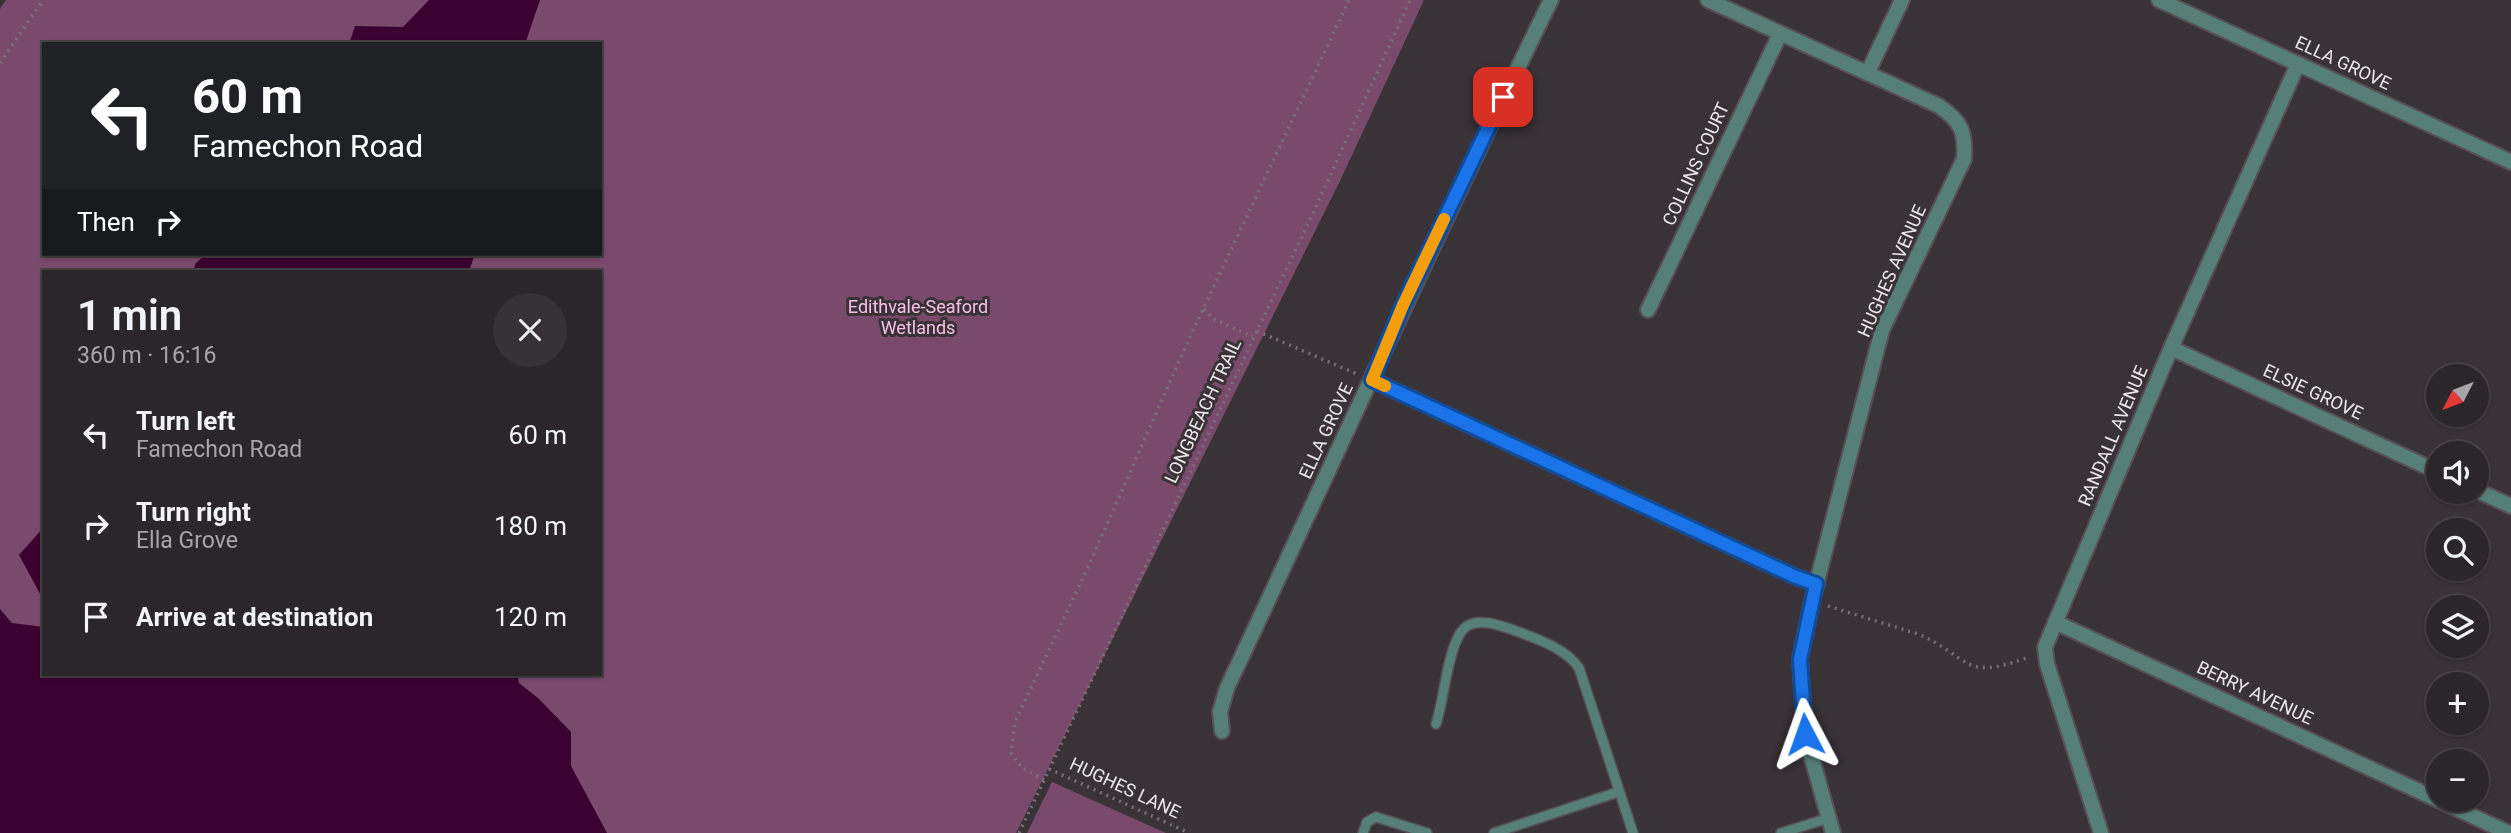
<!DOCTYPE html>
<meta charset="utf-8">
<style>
body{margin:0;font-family:Roboto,sans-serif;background:#373235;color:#f1f3f6;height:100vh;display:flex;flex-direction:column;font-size:26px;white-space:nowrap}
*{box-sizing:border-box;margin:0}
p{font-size:23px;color:#a6a5a8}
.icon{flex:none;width:38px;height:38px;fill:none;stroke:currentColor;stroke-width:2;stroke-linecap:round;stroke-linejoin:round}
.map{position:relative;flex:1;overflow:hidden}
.drawer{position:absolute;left:42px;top:270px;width:560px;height:406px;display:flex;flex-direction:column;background:#2b2629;border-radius:0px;box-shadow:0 2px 5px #0004,0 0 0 2px #474346}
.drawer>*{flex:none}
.guide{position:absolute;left:42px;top:42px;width:560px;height:214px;border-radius:0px;box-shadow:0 2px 5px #0004,0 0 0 2px #474346;background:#202124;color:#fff;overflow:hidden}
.needle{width:46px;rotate:228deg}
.buttons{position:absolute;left:2426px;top:364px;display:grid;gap:14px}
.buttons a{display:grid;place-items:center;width:63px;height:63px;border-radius:50%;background:#2b2629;box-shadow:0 2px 5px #0004,0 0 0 2px #474346;font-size:35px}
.pin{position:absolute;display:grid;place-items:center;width:60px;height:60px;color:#fff;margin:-30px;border-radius:14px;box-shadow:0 4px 10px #0006}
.me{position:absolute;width:77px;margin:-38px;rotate:356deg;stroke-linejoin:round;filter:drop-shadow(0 0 5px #0008)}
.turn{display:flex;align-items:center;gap:24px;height:147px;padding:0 35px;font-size:32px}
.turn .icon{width:91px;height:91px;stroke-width:2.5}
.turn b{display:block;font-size:49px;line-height:60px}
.then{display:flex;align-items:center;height:66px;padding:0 35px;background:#0003;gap:14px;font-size:26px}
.round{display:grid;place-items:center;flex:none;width:74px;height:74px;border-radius:37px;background:#373235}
.head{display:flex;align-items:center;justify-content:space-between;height:119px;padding:0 35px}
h1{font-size:42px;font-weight:600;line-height:52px}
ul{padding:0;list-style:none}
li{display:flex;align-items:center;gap:21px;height:91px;padding:0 35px}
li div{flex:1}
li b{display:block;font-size:26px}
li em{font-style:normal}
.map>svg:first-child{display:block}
.green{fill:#7a4a6c;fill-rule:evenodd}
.water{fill:#3b0130}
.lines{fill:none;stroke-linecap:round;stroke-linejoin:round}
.lane-casing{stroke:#564f54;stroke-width:12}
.street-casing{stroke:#564f54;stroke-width:18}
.path{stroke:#777175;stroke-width:3.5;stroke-dasharray:2 5;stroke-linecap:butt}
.lane{stroke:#567f78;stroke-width:9}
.street{stroke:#567f78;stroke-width:14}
.route-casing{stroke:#114b97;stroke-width:18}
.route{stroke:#1a73e8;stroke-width:12}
.slow{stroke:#f59e0b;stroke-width:12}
.labels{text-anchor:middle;stroke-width:6;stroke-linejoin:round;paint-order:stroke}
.street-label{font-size:18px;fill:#ece7ea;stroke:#393237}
.park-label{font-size:18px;fill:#f8c0e7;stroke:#393237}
</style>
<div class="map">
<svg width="2511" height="833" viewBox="0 0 2511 833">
<rect width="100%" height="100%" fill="#393237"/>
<g class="green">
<path d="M6,0h1418l-84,181 -324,652h-1016v-824zM44,44h556v210h-556zM44,271h556v403h-556z"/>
<polygon points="1052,782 1166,833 1027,833"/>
</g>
<g class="water">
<polygon points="429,0 540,0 525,44 349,44 355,26 403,27"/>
<polygon points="206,254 475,254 469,271 194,271 195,264"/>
<polygon points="44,527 44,601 19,555"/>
<polygon points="0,609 12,623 44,627 44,674 517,674 519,683 538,698 571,732 571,766 607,833 0,833"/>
</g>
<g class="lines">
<g class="lane-casing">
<g id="lane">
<path d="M1436,724c8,-22 12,-86 31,-98 15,-9 37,1 52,6 21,8 47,17 60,36l54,165"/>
<polyline points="1363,833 1367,822 1376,817 1427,833"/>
<polyline points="1494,833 1618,792"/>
<polyline points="1781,833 1829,818"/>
</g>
</g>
<g class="street-casing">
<g id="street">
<path d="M1708,0l231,106c22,15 27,26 25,53l-82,171 -70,271 -12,58 5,75 28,99"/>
<polyline points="2159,0 2511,162"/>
<polyline points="1868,72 1902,0"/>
<polyline points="1648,310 1780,34"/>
<polyline points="2171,348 2438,472"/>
<polyline points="1372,380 1796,577 1817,584"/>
<polyline points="2476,490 2511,506"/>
<polyline points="2055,622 2438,800"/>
<path d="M1222,731l-2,-19 7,-24c108,-229 212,-460 324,-688"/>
<polyline points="2438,800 2509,833"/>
<polyline points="2101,833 2047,664 2045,647 2171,348 2298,64"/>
</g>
</g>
<g class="path">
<polyline points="0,63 43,0"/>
<polyline points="1204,309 1214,319 1253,337"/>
<polyline points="1257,331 1357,374"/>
<path d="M1828,606l90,28c52,22 43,48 108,24"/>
<polyline points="1049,769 1189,833"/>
<polyline points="1044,780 1021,767 1011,753 1015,722 1089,565 1188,341 1349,0"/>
<polyline points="1019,833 1315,209 1410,0"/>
</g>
<use href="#lane" class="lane"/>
<use href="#street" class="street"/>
</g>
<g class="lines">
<g class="route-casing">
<polyline id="route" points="1503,97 1403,305 1372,380 1796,577 1816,584 1800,659 1805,734"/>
</g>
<use href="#route" class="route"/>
<polyline class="slow" points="1385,386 1372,380 1403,305 1444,219"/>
</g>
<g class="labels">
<g class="street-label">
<text transform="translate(2343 63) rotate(25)" y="6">ELLA GROVE</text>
<text transform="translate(1696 164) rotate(-65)" y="6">COLLINS COURT</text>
<text transform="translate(1892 271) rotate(-66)" y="6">HUGHES AVENUE</text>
<text transform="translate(2313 392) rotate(25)" y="6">ELSIE GROVE</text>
<text transform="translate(1203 411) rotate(-65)" y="6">LONGBEACH TRAIL</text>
<text transform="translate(1326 431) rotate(-65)" y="6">ELLA GROVE</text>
<text transform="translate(2113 436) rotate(-67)" y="6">RANDALL AVENUE</text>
<text transform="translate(2255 693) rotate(25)" y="6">BERRY AVENUE</text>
<text transform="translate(1125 788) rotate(25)" y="6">HUGHES LANE</text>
</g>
<g class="park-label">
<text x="918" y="313">Edithvale-Seaford<tspan x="918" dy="21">Wetlands</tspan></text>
</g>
</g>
</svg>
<div class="buttons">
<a><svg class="needle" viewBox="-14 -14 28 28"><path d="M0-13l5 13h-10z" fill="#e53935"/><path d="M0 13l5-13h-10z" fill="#a6a5a8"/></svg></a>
<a><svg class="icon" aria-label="sound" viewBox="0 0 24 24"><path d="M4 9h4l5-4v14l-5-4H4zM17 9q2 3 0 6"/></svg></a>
<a><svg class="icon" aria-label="search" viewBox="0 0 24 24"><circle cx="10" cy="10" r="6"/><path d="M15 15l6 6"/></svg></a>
<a><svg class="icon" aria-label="layers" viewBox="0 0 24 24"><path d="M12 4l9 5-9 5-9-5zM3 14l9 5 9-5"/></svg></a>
<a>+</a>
<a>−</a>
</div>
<div class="pin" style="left:1503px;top:97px;background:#d93025"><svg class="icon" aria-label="arrive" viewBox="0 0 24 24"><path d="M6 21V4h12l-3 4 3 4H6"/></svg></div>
<svg class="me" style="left:1805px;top:734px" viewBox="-20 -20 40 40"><path d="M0-17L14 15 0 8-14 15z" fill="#1a73e8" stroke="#fff" stroke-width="4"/></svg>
<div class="guide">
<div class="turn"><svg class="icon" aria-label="left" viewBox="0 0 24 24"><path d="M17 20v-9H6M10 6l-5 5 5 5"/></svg><div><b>60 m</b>Famechon Road</div></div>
<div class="then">Then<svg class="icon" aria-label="right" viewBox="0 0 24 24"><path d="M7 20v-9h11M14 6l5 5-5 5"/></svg></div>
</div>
<section class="drawer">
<div class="head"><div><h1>1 min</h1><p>360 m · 16:16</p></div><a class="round"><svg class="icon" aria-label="close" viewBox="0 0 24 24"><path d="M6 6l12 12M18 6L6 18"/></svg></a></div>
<ul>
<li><svg class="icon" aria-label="left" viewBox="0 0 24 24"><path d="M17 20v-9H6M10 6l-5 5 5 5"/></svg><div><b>Turn left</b><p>Famechon Road</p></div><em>60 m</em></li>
<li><svg class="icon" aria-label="right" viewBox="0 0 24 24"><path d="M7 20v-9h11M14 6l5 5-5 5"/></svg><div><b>Turn right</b><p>Ella Grove</p></div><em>180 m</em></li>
<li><svg class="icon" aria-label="arrive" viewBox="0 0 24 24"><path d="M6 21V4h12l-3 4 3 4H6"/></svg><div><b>Arrive at destination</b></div><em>120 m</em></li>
</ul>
</section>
</div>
